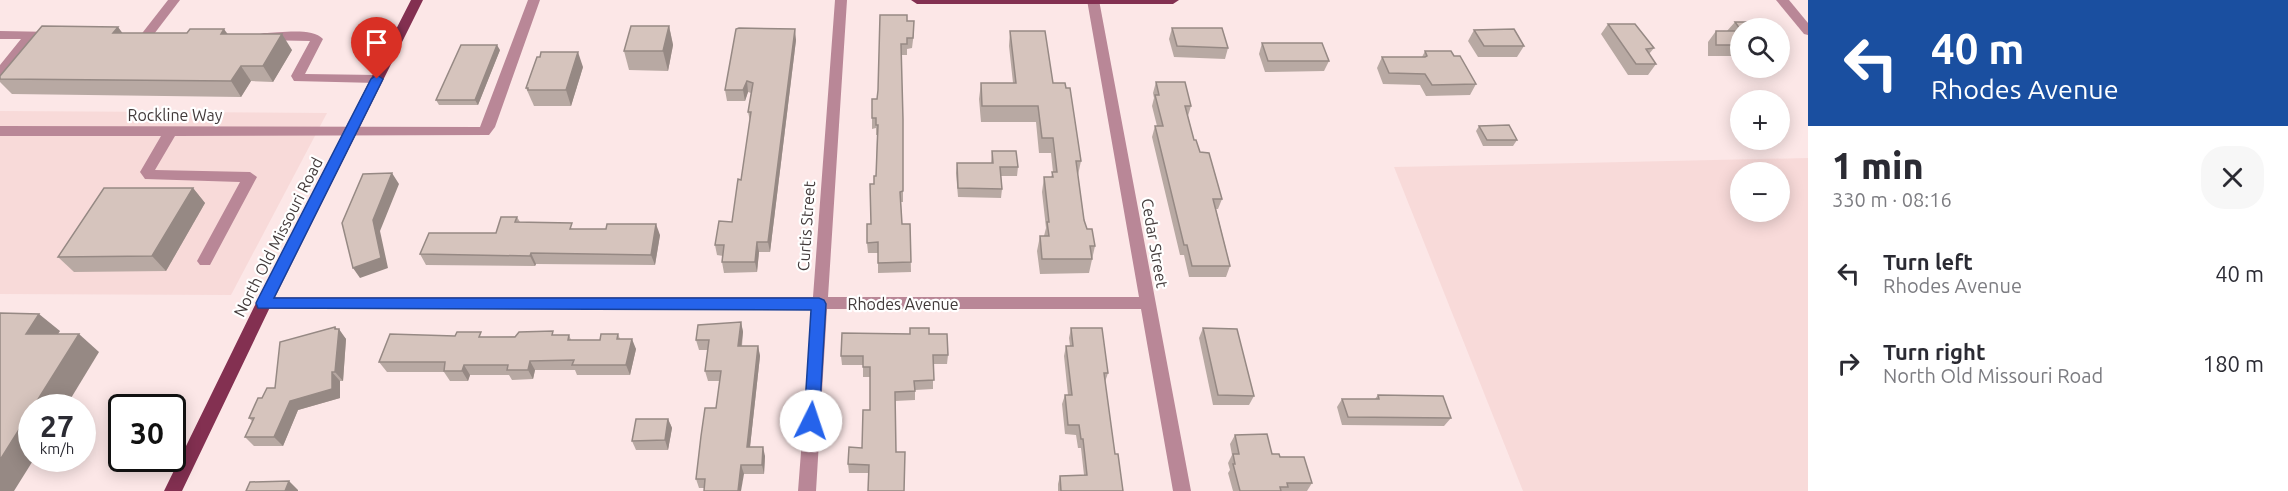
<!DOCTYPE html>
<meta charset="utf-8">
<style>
body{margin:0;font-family:Ubuntu,sans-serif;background:#f7f7f7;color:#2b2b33;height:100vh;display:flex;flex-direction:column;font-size:22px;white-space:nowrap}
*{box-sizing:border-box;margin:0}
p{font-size:20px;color:#7c7c81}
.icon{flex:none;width:33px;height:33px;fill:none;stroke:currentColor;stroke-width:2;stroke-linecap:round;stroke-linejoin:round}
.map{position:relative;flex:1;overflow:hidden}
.panel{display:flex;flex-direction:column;background:#fff;width:480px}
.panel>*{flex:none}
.hud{background:#1a4fa0;color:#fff;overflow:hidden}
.buttons{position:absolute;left:1730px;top:18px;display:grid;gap:12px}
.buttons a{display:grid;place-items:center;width:60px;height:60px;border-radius:50%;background:#fff;box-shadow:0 3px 15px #0003;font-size:30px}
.speed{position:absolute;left:18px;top:394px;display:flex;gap:12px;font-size:30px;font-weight:700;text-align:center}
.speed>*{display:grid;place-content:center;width:78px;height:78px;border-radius:50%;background:#fff;box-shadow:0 3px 15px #0003;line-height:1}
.speed small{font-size:15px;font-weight:400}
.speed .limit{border:3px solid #111;border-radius:9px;background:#fff;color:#111}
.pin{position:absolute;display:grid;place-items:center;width:51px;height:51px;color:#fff;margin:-62px -26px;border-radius:50% 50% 50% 0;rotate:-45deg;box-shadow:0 0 6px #0007}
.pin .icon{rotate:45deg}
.me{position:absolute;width:66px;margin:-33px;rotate:4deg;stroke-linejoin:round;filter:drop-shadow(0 0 4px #0008)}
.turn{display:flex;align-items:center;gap:21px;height:126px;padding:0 24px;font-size:27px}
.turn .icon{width:78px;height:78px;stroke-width:2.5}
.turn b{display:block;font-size:42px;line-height:51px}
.round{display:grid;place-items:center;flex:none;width:63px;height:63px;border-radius:24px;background:#f7f7f7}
.headline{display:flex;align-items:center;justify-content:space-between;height:102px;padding:0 24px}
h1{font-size:36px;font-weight:800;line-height:45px}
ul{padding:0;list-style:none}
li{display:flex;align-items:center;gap:18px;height:90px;padding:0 24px}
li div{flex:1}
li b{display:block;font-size:22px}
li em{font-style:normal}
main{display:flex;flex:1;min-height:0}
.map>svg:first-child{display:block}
.built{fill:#f8dad9;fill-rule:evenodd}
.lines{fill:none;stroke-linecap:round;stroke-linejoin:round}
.minor{fill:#b98797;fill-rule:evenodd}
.major{fill:#833051;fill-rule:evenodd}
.wall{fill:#b8a9a3}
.shaded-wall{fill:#968984}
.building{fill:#d6c4bd;stroke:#968984;stroke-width:1.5}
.route{fill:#2563eb;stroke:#184099;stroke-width:1.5}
.labels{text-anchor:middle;stroke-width:4.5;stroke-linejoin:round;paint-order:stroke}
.street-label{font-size:16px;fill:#423a3a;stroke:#fff}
</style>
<main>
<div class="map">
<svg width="1808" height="491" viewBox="0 0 1808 491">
<rect width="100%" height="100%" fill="#fce7e7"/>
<g class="built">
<polygon points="0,111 327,113 231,295 0,294"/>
<path d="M1808,158v333h-285l-129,-324zM1740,172h39v40h-39z"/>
</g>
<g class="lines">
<g class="minor">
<polygon points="168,0 180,0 151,38 143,38 141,35 143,32"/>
<polygon points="528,0 540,0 495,127 489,135 175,136 155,170 250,172 257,177 210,265 200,265 197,261 240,182 145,179 140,172 161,136 0,136 0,126 480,127"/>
<polygon points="835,0 847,0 828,297 1139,297 1087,0 1099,0 1191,491 1173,491 1141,309 827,309 816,491 798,491 812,309 264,309 258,308 256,303 258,298 264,297 813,297"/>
<polygon points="1776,0 1789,0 1808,23 1808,35 1804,34"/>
<polygon points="0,31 54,32 60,36 54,40 35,40 5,77 0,78 0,65 21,39 0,39"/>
<path d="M264,33c16,0 48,-6 59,6l-18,35 72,1 6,4 -6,4 -83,-2 -3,-5 19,-35 -50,-1 -2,-3 2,-3z"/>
</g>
<g class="major">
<polygon points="411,0 423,0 272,303 182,491 164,491 256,303"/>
<polygon points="911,0 1179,0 1173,4 917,4"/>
</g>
</g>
<g class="wall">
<polygon points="907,21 914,21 914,32 912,48 907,49 907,55 901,55 903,119 903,202 901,202 902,224 910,224 911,272 878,273 878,253 868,253 867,243 871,224 874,184 876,176 877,135 876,135 876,128 872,129 872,99 877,99"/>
<polygon points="1735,22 1740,28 1740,56 1708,56 1708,42 1716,31 1727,31"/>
<polygon points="1608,24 1654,48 1649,54 1656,64 1648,75 1628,75 1601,34"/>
<polygon points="669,26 673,45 668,71 629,70 624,51"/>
<polygon points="118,27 122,33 228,34 292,50 273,82 251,81 241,97 12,94 0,82 0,76"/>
<polygon points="1172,28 1228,48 1225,59 1174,57 1169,39"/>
<polygon points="1474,30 1524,46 1517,57 1478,57 1468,41"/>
<polygon points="1010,31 1053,83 1081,161 1078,175 1084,220 1087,229 1095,246 1089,273 1040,274 1037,251 1040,236 1044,236 1046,228 1042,192 1044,177 1051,177 1053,172 1051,153 1039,153 1036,122 981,122 979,99 981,83 1013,83 1009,46"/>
<polygon points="796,40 770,252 759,252 757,272 724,273 722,262 723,256 717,255 715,245 732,222 741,180 750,121 748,112 751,93 748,92 745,101 727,101 725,90"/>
<polygon points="1262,43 1329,61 1324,71 1265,72 1259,54"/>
<polygon points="1779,47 1786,56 1779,64"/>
<polygon points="500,50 478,105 439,105 436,100"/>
<polygon points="1425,51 1454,56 1476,84 1470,95 1426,96 1420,85 1383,84 1377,68 1382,57 1422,57"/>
<polygon points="583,67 571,106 534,106 526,88"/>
<polygon points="1156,82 1191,106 1188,116 1194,140 1222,199 1218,209 1216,209 1230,266 1226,277 1189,277 1184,255 1180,255 1152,137 1155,126 1157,126 1152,106 1154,98 1153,93"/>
<polygon points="1479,126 1517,140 1513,146 1483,146 1476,131"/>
<polygon points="992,151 1018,167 1017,176 1001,176 1002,189 1001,198 958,197 956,173 957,163 991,163"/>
<polygon points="193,188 205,203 166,271 74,272 58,257"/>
<polygon points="517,217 520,222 574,229 660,235 655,265 536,264 535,266 426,265 420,254 496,233"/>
<polygon points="741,322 743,332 742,346 758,346 760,356 750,447 765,456 764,474 744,474 704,488 699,488 696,479 716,408 720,381 708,381 705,371 708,350 699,350 696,340"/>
<polygon points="335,327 346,339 343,381 340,381 340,398 298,410 283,446 254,446 245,437 252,421 249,418 262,398 275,388"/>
<polygon points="1071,328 1108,373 1105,382 1115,454 1123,491 1058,491 1058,484 1060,476 1084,475 1081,448 1078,448 1076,435 1065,434 1062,404 1065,395 1068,395 1064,356 1066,346 1070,346 1069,338"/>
<polygon points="1203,328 1254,396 1249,405 1213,405 1199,338"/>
<polygon points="618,334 620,339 636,349 630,375 577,375 575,370 535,370 533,379 512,380 509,375 470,375 468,381 450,381 444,372 387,372 379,362 455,336 484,337 569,335 571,340 600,340"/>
<polygon points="910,334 929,334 948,355 947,364 933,364 933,389 915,390 915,400 895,401 868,473 849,473 848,464 862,448 870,410 870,377 863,377 863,365 842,365 841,356"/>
<polygon points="1378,395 1451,418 1444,426 1342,425 1337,407 1342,399 1375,399"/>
<polygon points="668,419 672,428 668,450 636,450 632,441"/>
<polygon points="1235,435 1280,457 1312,483 1307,491 1233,491 1228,473 1230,470 1228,463 1232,455 1230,444"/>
</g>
<g class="shaded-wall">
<polygon points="669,26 673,45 668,71 663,51"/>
<polygon points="118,27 129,42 113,33"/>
<polygon points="224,29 235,44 221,34"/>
<polygon points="795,29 796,40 770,252 768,242"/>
<polygon points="282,34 292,50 273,82 263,66"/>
<polygon points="497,45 500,50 478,105 475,100"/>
<polygon points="578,52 583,67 571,106 566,90"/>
<polygon points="241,66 251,81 241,97 231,81"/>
<polygon points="747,81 748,92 745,101 743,90"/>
<polygon points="392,173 399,184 380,231 388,268 360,278 353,268"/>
<polygon points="193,188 205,203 166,271 152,256"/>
<polygon points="656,224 660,235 655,265 651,255"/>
<polygon points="757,242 759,252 757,272 755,262"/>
<polygon points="531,253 536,264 535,266 530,256"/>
<polygon points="39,314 60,331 47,351 26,334"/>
<polygon points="741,322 743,332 740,356 738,346"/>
<polygon points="335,327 338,331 339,329 346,339 343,381 335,372"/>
<polygon points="79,334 99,352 65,408 32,408"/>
<polygon points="632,339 636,349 630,375 626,365"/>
<polygon points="758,346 760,356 749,456 747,447"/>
<polygon points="530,361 535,370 533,379 528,370"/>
<polygon points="464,365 470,375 468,381 462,371"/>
<polygon points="332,372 340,381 340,398 298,410 283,446 274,437 290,401"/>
<polygon points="32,409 32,459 34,459 14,491 0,491 0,460"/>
<polygon points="668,419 672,428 668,450 665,440"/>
<polygon points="763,447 765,456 764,474 762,465"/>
<polygon points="741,465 744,474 741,491 738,491"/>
<polygon points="289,481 298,490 298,491 285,491"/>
</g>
<g class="building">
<polygon points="880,15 907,15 907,21 914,21 913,38 907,38 907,44 901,44 903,119 903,191 900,192 902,224 910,224 911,262 878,263 878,242 867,243 867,224 871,224 870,184 874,184 874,176 876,176 878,125 876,125 876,118 872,118 872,99 877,99 878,90"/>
<polygon points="1735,22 1759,22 1764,28 1740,29"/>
<polygon points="1608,24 1635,24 1654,48 1646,49 1656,64 1636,64"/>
<polygon points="42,26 118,27 113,33 187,33 190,29 224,29 221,34 282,34 263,66 241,66 231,81 0,79 0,76"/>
<polygon points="631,26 669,26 663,51 624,51"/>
<polygon points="739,28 795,29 768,242 757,242 755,262 722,262 724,245 715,245 719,221 732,222 738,179 741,180 751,112 748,112 753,83 747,81 743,90 725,90 736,29"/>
<polygon points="1172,28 1222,28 1228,48 1177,46"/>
<polygon points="1514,29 1524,46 1484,46 1474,30"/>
<polygon points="1010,31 1045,31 1053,83 1065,83 1066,88 1070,88 1081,161 1076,161 1084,220 1087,229 1092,229 1095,246 1090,246 1092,259 1042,259 1040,236 1049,236 1047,222 1049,222 1044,177 1053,177 1052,172 1057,172 1053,138 1042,138 1038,106 982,106 981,83 1016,83"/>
<rect x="1716" y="31" width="24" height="14"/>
<polygon points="1262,43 1322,43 1329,61 1268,61"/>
<polygon points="461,45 497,45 475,100 436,100"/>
<polygon points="1779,47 1786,56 1779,56"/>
<polygon points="1425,51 1451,51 1454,56 1460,56 1476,84 1432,85 1425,74 1389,73 1382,57 1425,57 1427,56"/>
<polygon points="541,52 578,52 566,90 528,90 528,88 526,88 537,57 540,57"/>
<polygon points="1156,82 1185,82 1191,106 1185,106 1194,140 1196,140 1200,152 1209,153 1222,199 1213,199 1230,266 1192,266 1187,245 1184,245 1155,126 1163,126 1155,95 1159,95"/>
<polygon points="1509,125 1517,140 1487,140 1479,126"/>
<polygon points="992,151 1016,151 1018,167 1000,167 1002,189 958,188 957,163 993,163"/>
<polygon points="392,173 373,220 381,258 353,268 342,223 363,174"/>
<polygon points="104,188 193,188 152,256 58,257"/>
<polygon points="501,217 517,217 515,222 572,223 570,229 606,229 607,224 656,224 651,255 531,253 530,256 420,254 429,233 496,233"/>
<polygon points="0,313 39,314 26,334 79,334 0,460"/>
<polygon points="741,322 738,346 758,346 747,447 763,447 762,465 741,465 738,491 704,491 705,479 696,479 701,436 705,408 716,408 721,371 705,371 709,340 696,340 698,325"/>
<polygon points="335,327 335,329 339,329 335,372 332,372 332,389 290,401 274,437 245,437 254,418 249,418 258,398 262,398 267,388 275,388 280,342"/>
<polygon points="910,328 929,328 929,334 947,334 948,355 933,355 934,380 914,381 915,391 895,392 896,452 905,452 904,491 868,491 869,465 848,464 849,447 862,448 863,410 870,410 870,367 863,367 863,356 841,356 842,333 910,334"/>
<polygon points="1071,328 1102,328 1108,373 1104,373 1115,454 1118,454 1123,491 1061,491 1060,476 1087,475 1083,439 1081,439 1079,425 1068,425 1065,395 1072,395 1066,346 1073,346"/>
<polygon points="1203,328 1237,329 1254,396 1218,395"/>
<polygon points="553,331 552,335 569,335 568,340 600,340 601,334 618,334 617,339 632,339 626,365 572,365 574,360 530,361 528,370 507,370 508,365 464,365 462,371 444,371 445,362 379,362 390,334 455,336 457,332 481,332 479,337 515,337 519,332"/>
<polygon points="1378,395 1443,396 1451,418 1348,417 1342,399 1379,399"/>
<polygon points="636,419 668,419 665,440 632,441"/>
<polygon points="1267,434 1272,454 1279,454 1280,457 1304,457 1312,483 1287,483 1288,487 1280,487 1281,491 1240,491 1233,464 1235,464 1233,454 1239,454 1235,435"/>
<polygon points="289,481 285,491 246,491 250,482"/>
</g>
<polygon class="route" points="377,75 383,79 274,298 819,298 824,300 826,304 819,421 817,426 811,428 806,426 804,421 811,310 258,308 256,303 258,299 371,79"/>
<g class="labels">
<g class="street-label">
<text x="175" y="121">Rockline Way</text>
<text transform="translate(806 226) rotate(-86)" y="6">Curtis Street</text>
<text transform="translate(278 237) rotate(-63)" y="6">North Old Missouri Road</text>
<text transform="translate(1155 243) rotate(80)" y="6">Cedar Street</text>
<text x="903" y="310">Rhodes Avenue</text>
</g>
</g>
</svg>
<div class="buttons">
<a><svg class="icon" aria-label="search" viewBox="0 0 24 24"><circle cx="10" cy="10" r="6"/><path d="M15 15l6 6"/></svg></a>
<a>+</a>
<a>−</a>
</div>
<div class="speed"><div>27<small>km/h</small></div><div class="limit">30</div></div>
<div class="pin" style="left:377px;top:79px;background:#d93025"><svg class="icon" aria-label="arrive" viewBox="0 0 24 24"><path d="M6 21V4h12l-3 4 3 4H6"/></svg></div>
<svg class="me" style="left:811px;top:421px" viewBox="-20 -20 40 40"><circle r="19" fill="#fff"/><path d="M0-13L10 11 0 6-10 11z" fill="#2563eb"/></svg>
</div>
<section class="panel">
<div class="hud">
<div class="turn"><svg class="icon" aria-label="left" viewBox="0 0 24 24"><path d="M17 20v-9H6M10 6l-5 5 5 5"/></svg><div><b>40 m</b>Rhodes Avenue</div></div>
</div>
<div class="headline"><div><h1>1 min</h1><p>330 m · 08:16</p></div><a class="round"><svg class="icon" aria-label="close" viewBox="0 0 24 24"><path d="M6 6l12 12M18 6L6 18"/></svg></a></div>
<ul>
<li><svg class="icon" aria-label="left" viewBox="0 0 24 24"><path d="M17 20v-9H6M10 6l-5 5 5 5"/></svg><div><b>Turn left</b><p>Rhodes Avenue</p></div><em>40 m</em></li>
<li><svg class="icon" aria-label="right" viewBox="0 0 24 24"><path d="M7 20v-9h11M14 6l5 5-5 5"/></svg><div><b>Turn right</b><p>North Old Missouri Road</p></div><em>180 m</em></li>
</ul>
</section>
</main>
